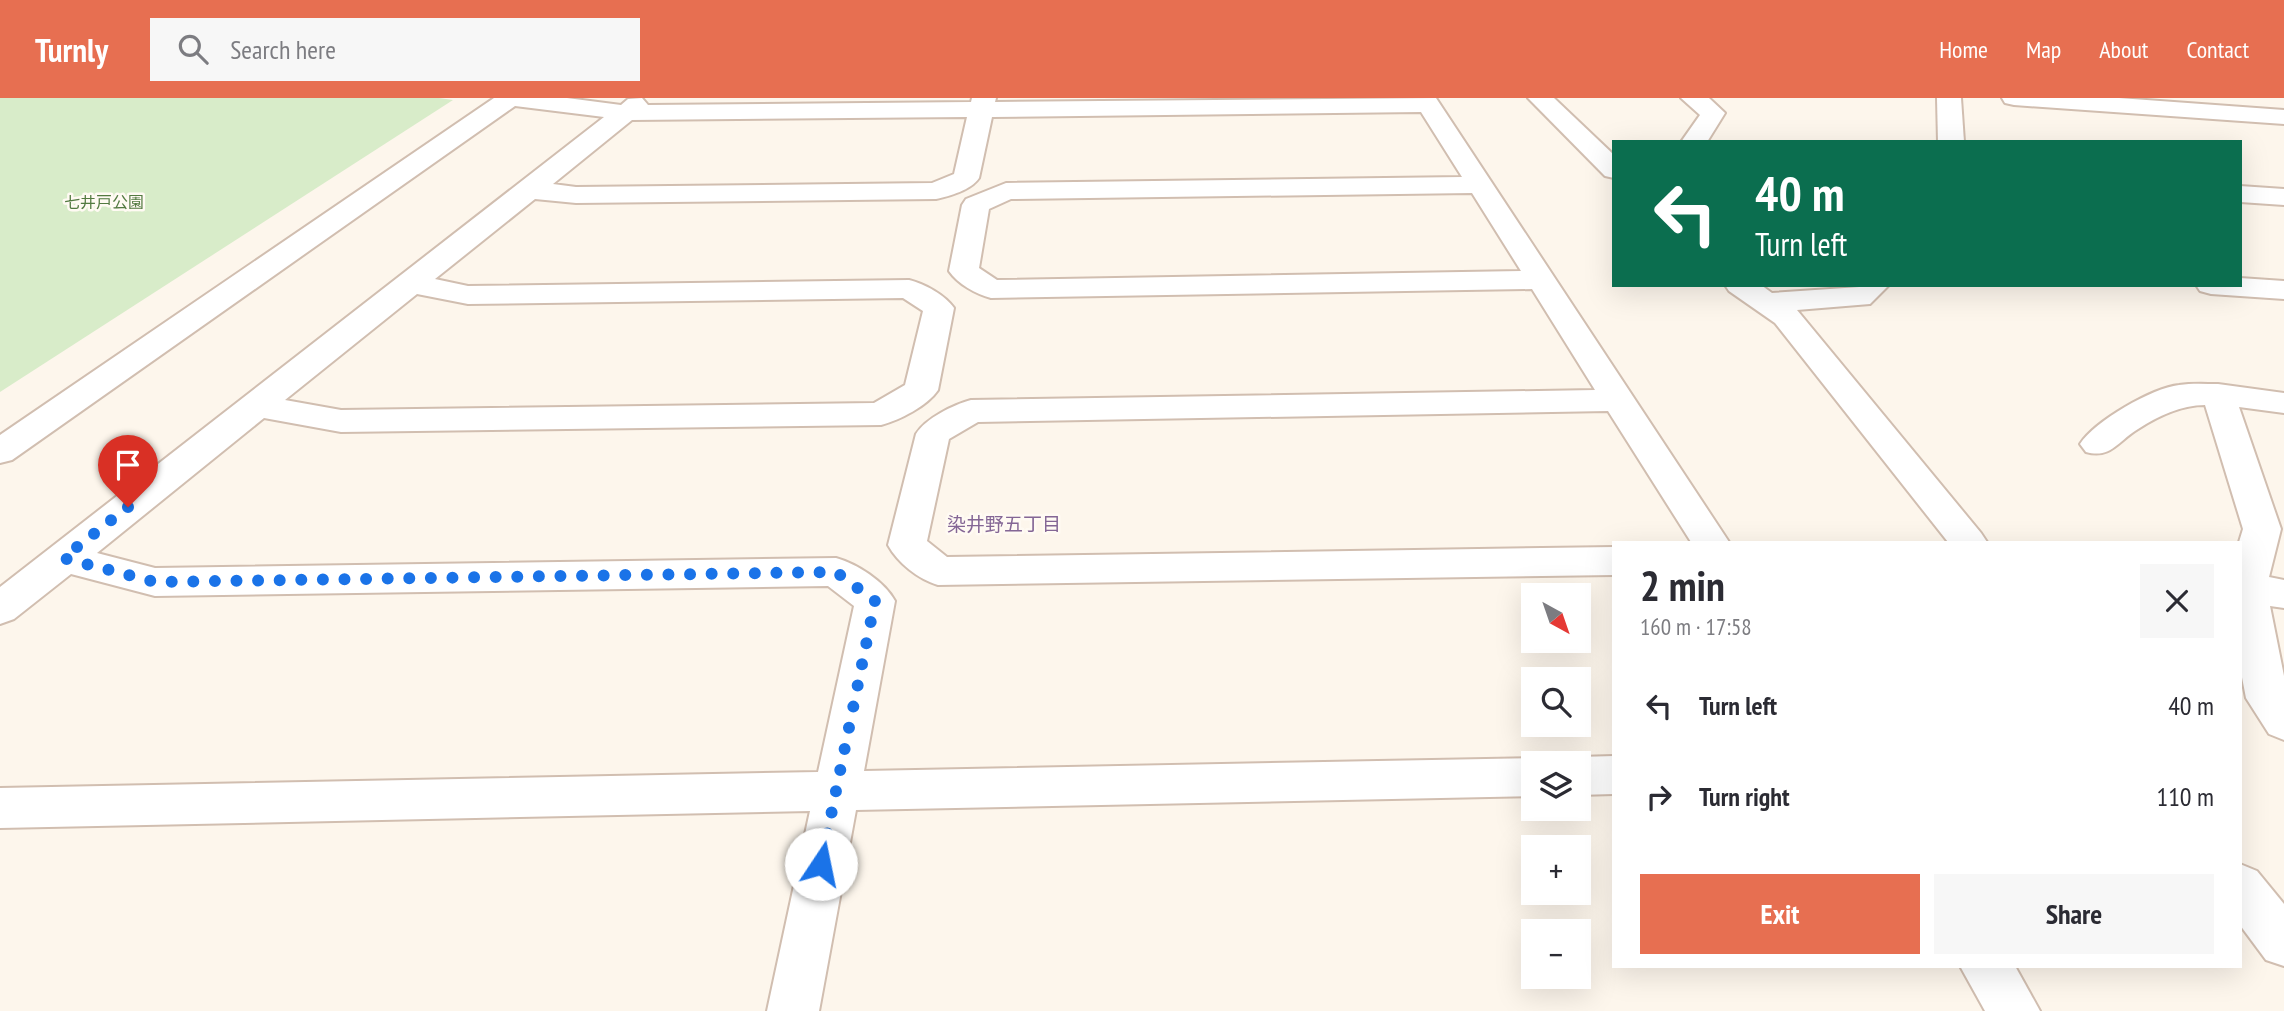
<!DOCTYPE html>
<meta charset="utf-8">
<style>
body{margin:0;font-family:"PT Sans Narrow","Noto Sans JP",sans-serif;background:#f7f7f7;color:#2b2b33;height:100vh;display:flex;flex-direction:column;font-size:26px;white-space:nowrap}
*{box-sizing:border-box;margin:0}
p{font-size:23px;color:#7c7c81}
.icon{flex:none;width:38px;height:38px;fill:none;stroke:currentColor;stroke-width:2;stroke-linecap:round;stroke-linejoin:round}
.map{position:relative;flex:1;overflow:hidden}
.panel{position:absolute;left:1612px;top:443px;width:630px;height:427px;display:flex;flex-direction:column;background:#fff;border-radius:0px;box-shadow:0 7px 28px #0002}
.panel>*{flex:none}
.hud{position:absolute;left:1612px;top:42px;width:630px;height:147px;border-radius:0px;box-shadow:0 7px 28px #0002;background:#0b6e4f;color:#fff;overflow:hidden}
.needle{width:46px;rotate:140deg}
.buttons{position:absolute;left:1521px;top:485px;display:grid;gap:14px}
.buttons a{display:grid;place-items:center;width:70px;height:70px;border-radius:0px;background:#fff;box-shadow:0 7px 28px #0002;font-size:35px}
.pin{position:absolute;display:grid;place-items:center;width:60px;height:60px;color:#fff;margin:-72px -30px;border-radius:50% 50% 50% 0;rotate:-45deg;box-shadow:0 0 7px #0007}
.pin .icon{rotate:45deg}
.me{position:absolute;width:77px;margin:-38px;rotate:11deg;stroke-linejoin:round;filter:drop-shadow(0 0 5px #0008)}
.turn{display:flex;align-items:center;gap:24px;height:147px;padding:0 28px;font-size:32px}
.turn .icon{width:91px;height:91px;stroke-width:2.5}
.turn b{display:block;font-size:49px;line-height:60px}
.round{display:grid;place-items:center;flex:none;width:74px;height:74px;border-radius:0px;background:#f7f7f7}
.summary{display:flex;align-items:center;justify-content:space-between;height:119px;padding:0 28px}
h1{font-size:42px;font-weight:800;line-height:52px}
.cta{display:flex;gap:14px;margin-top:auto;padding:14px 28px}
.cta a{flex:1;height:80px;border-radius:0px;background:#e76f51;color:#fff;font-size:28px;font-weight:800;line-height:80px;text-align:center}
.cta a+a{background:#f7f7f7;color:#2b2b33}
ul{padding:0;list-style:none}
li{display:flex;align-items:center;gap:21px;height:91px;padding:0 28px}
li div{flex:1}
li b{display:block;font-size:26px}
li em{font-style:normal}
header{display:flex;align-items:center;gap:42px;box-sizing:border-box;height:98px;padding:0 35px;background:#e76f51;color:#fff}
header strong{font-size:33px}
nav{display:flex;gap:38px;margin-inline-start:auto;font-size:24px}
.search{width:490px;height:63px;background:#f7f7f7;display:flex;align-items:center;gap:18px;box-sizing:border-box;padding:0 24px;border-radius:0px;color:#7c7c81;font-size:26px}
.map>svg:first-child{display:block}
.green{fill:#d8ecc9}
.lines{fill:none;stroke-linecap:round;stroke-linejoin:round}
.minor-casing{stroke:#d1beb0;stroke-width:4}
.minor{fill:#fff;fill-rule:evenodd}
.route{stroke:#1a73e8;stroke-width:12;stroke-dasharray:0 21.6}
.labels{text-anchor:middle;stroke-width:5;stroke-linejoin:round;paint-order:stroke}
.far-park-label{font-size:16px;fill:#537a41;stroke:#fffaf3}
.neighbourhood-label{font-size:19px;fill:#846695;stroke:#fffaf3}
</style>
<header>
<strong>Turnly</strong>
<div class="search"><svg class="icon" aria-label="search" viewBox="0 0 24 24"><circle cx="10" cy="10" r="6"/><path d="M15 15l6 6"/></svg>Search here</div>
<nav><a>Home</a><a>Map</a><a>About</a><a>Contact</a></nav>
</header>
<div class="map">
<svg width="2284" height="913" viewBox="0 0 2284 913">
<rect width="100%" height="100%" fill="#fdf6ec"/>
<polygon class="green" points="0,0 439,0 453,2 0,294"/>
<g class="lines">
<g class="minor-casing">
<g id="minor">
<path d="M494,0h73l54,7 7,-6 14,-1 6,7 323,-3 1,-4h24l-1,4 441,-4 293,444h-38l-83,-131 -630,11 -29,17 -22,102 20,16 667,-10v28l-676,10c-20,-6 -40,-22 -50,-40l28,-111c10,-16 37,-29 55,-34l624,-10 -63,-101 -541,9c-15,-4 -33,-14 -42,-27l13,-66 4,-6 40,-16 456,-6 -41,-65 -429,5 -13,61c-8,12 -29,18 -43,21l-360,4 -41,-4 -100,80 33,7 441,-6c16,4 36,15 45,28l-16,82c-11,16 -38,30 -57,35l-540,7 -77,-14 -167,135 58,15 681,-10c21,6 48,23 59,43l-31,170 669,-13 14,5h-14v33l-677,14 -37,201h-52l43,-200 -810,17v-40l818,-16 36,-166 -26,-20 -673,10 -84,-22 -57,45 -14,5v-37l604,-470 -89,-11 -503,354 -12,3v-28zM967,19l-13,57 -22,9 -356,4 -23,-3 79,-64zM1472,95l49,78 -524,9 -18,-12 10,-59 22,-10zM417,196l51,10 435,-6 20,13 -18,74 -31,18 -533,7 -56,-10z"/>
<polygon points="1528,0 1554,0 1614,57 1614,80 1605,78"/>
<polygon points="1681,0 1709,0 1725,15 1707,44 1681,44 1700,17"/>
<polygon points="1937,0 1961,0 1964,44 1938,44"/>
<polygon points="2002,0 2119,0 2284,12 2284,26 2014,7 2005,5"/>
<polygon points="2240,88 2284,91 2284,107 2240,104"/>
<polygon points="2240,180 2284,183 2284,201 2211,196 2200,193 2196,187 2240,187"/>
<polygon points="1725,187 1761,187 1772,195 1889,187 1870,206 1797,212 1981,435 1987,444 1948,444 1775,225 1729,193"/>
<path d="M2218,286l66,9v20l-45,-6 42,122 -12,48 15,3v28l-14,-2 14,70v64l-15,-6 -23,-36 -6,-31 -1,-125 4,-13 -38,-124c-24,0 -47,11 -67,24 -20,12 -27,30 -52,23l-6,-8c15,-23 72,-56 99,-59 13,-2 26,-1 39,-1z"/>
<polygon points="1614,658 1614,696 1578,697 1578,665 1562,665 1578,659"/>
<polygon points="2240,766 2257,773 2284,806 2284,868 2266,862 2240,827"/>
<polygon points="1960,868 2015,868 2040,913 1985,913"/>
</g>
</g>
<use href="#minor" class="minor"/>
</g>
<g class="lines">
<polyline class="route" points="128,409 63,460 155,484 836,474 875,503 821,766"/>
</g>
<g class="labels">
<g class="far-park-label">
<text x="104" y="110">七井戸公園</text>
</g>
<g class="neighbourhood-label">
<text x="1004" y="433">染井野五丁目</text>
</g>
</g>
</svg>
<div class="buttons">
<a><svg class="needle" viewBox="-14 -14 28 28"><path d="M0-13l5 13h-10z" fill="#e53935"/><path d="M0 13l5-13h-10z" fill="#7c7c81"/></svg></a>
<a><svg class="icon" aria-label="search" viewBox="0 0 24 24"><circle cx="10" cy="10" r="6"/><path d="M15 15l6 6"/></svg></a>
<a><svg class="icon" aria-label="layers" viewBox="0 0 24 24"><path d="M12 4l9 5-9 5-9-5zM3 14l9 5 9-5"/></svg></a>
<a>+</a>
<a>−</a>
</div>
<div class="pin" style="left:128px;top:409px;background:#d93025"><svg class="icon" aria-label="arrive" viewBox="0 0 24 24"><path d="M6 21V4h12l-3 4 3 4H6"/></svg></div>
<svg class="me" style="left:821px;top:766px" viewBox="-20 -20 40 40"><circle r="19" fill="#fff"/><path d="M0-13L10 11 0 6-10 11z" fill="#1a73e8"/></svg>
<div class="hud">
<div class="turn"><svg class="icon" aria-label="left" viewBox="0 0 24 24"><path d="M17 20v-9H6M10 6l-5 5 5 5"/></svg><div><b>40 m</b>Turn left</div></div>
</div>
<section class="panel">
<div class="summary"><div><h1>2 min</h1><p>160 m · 17:58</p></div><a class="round"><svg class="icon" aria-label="close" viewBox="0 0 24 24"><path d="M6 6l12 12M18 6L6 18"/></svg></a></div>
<ul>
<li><svg class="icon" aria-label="left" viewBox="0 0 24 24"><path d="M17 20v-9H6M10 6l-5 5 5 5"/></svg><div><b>Turn left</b></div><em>40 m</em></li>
<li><svg class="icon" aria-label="right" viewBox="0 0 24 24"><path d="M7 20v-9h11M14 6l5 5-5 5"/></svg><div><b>Turn right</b></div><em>110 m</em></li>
</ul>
<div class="cta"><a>Exit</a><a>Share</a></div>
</section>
</div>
